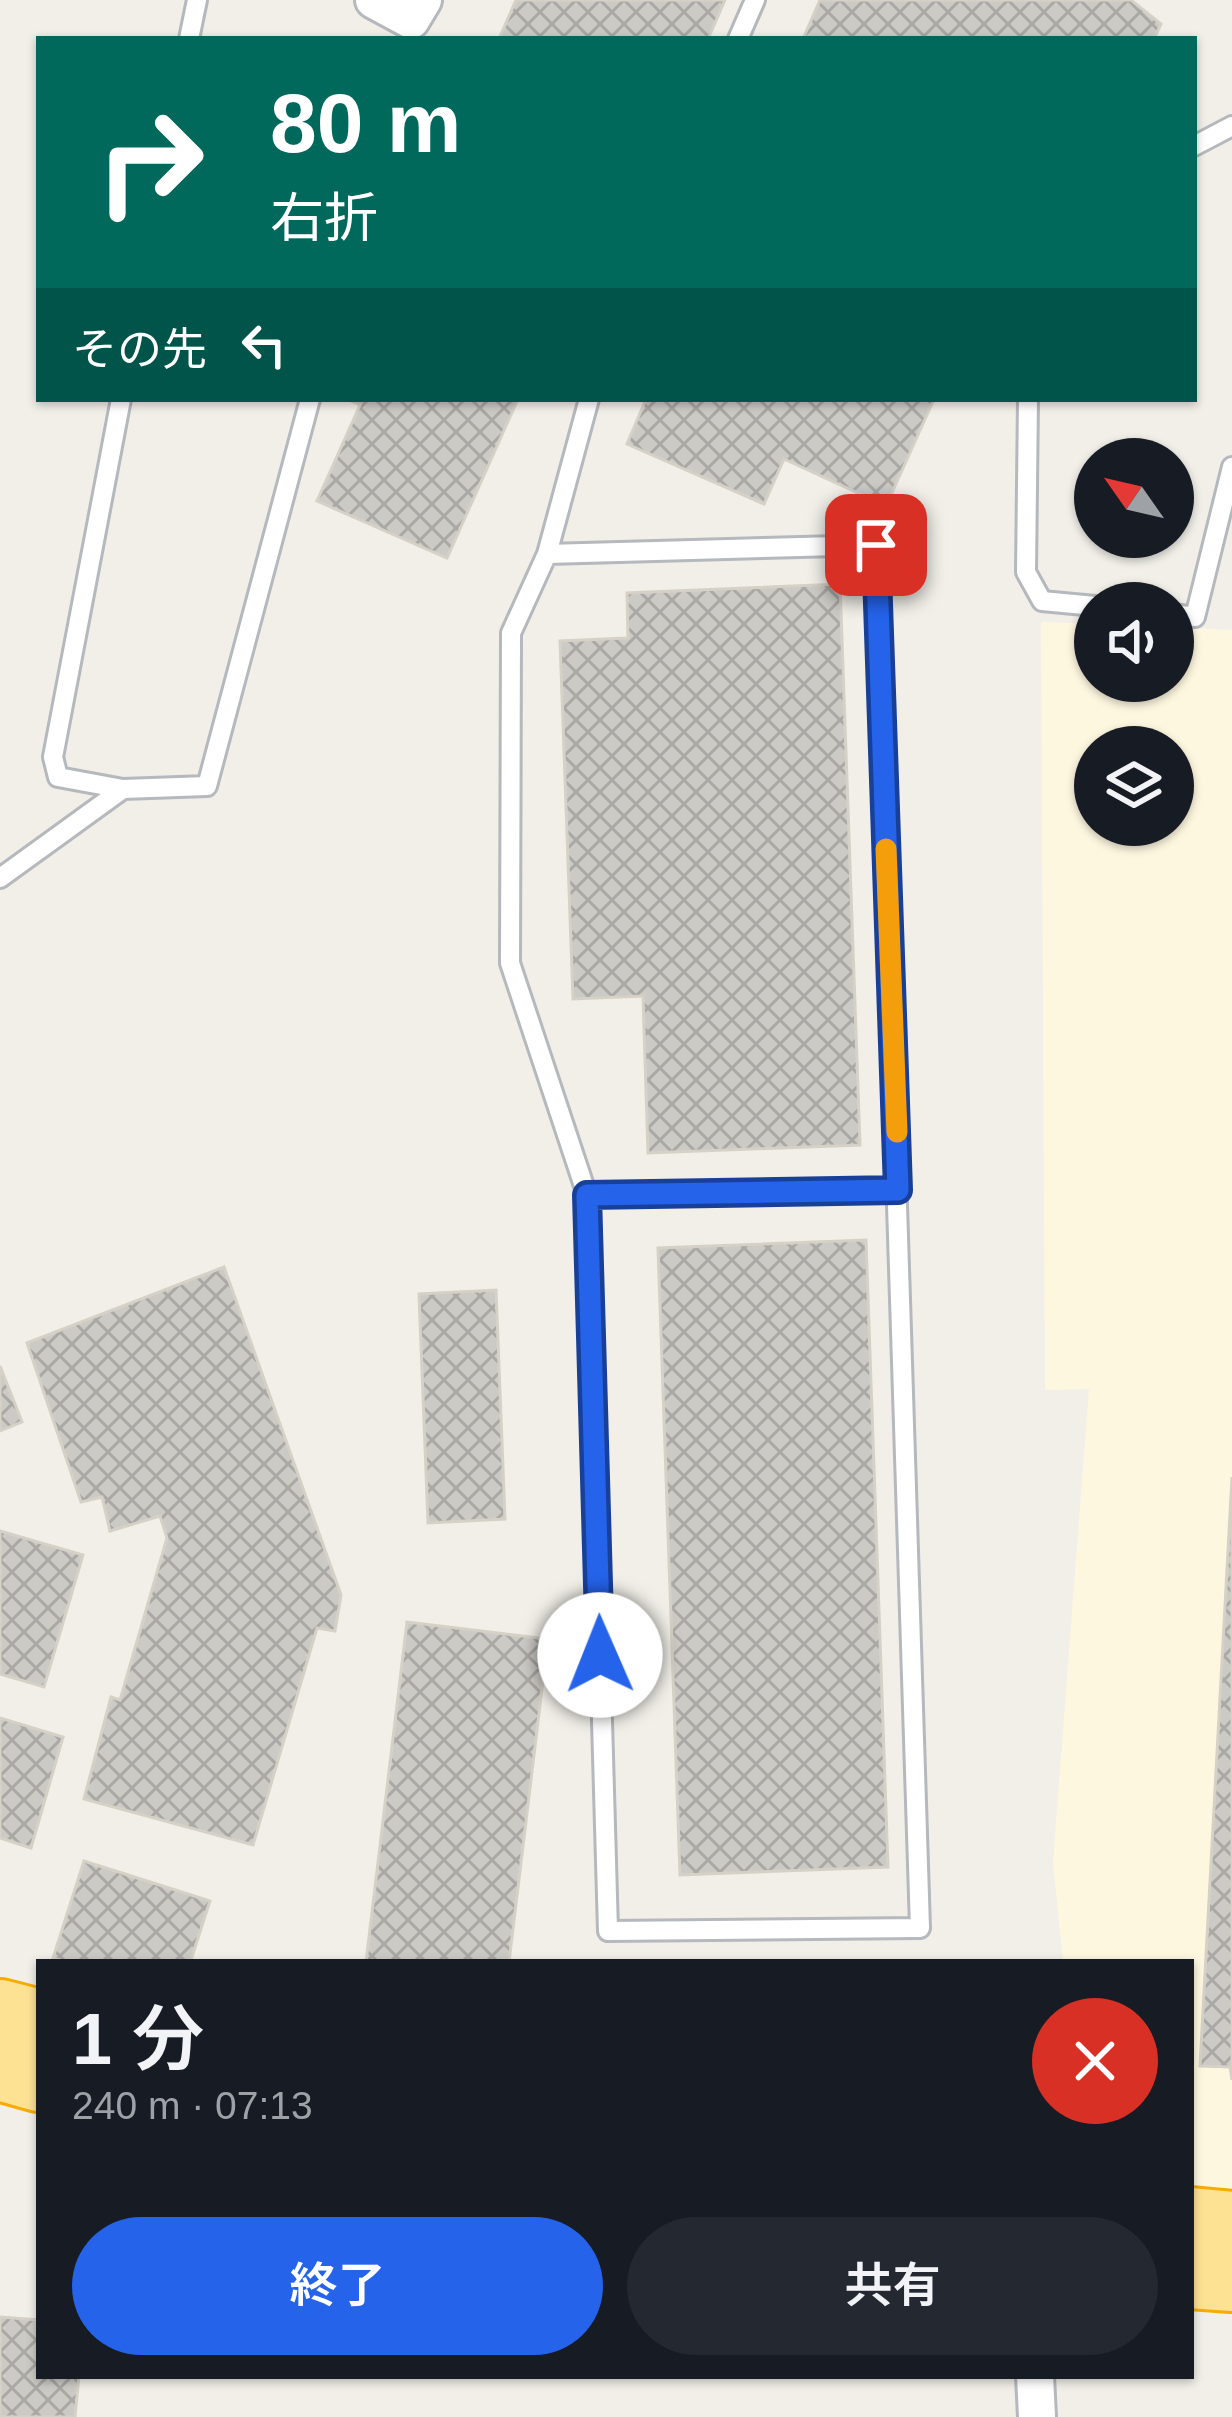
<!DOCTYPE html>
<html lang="ja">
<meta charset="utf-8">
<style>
body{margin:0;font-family:Helvetica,"Noto Sans JP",sans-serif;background:#242831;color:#f1f3f6;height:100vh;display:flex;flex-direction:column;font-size:45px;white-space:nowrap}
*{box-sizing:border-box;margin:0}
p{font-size:39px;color:#9ea1a6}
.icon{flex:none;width:66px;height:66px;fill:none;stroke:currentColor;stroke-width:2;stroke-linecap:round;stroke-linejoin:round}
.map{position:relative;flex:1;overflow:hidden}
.sheet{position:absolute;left:36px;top:1959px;width:1158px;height:420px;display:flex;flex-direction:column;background:#171b24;border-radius:0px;box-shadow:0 3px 9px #0004}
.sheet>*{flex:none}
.guide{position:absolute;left:36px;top:36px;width:1161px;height:366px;border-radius:0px;box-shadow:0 3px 9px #0004;background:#00695c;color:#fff;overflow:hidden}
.needle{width:78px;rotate:304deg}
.tools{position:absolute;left:1074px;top:438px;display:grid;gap:24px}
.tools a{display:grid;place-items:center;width:120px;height:120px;border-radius:50%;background:#171b24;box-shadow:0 3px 9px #0004;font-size:60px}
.pin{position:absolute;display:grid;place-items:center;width:102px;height:102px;color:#fff;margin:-51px;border-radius:24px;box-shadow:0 6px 18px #0006}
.me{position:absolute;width:132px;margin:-66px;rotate:359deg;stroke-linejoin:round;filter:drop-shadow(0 0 9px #0008)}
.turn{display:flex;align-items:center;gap:42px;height:252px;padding:0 36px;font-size:54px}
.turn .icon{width:156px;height:156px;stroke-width:2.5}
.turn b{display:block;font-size:84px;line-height:102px}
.then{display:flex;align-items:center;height:114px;padding:0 36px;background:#0003;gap:24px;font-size:45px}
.round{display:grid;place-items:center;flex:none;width:126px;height:126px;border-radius:63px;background:#242831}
.summary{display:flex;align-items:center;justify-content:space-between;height:204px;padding:0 36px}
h1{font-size:72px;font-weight:600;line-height:90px}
.primary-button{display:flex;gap:24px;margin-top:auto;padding:24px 36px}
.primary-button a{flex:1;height:138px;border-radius:72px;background:#2563eb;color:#fff;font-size:48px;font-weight:600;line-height:138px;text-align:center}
.primary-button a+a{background:#242831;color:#f1f3f6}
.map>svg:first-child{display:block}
.commercial{fill:#fef7e0;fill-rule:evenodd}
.building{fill:url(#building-cross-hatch);stroke:#d6d1c6;stroke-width:3}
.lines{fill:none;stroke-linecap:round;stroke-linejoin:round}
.lane-casing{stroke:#b5b8bc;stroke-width:24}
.street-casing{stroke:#b5b8bc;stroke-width:42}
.highway-casing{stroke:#f9ab00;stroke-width:72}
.lane{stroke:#fff;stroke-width:18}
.street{stroke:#fff;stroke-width:36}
.highway{stroke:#fde293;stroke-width:66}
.route-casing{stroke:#184099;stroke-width:30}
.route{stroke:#2563eb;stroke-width:21}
.slow{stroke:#f59e0b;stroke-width:21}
</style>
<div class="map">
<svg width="1232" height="2417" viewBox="0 0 1232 2417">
<defs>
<pattern id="building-cross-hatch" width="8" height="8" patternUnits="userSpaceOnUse" patternTransform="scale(3)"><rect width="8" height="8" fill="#cccac5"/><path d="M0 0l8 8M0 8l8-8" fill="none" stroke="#a9a8a4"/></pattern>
</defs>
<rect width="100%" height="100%" fill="#f1efe8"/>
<path class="commercial" d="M1041,622l54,2v57h78v-54l59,3v1563l-41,-2v-229h-128l-10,-100 36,-473 -44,1zM1095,747h78v78h-78z"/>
<g class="building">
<polygon points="516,0 725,0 708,39 499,39"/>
<polygon points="820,0 1131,0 1161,24 1154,39 803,39"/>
<polygon points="347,399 518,399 447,558 317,501 360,405"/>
<polygon points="646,399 934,399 886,506 784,459 764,504 627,444"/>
<polygon points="840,584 860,1145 648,1153 643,996 573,999 560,641 628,638 627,593"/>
<polygon points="866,1240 888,1867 680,1875 658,1248"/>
<polygon points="224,1267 341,1595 335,1631 317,1628 253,1845 84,1799 111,1697 120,1700 167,1538 160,1516 110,1531 102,1497 81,1502 27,1343"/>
<polygon points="496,1290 505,1519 428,1523 419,1294"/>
<polygon points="0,1366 22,1422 0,1431"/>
<polygon points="1232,1477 1232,2080 1230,2067 1200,2066"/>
<polygon points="0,1531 83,1555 44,1687 0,1674"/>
<polygon points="407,1622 548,1639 509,1962 366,1962"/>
<polygon points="0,1718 63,1737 31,1848 0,1838"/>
<polygon points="84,1861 210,1901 191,1960 199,1962 66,1962 53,1958"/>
<polygon points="0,2317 39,2320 39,2376 79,2376 75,2417 0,2417"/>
</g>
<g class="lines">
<g class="lane-casing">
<g id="lane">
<polyline points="189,39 197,0"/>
<polyline points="738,39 755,0"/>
<polyline points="1194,146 1232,126"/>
<polyline points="121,399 53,757 58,777 123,789"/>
<polyline points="1028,399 1026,572 1042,601 1095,606"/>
<polyline points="547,554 876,545 920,1928 608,1931 587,1195 510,963 511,633 547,554 589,399"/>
<polyline points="1173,614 1195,617 1232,467"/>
<polyline points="0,878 123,789 207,786 310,399"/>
<polyline points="587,1195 899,1191"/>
</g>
</g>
<g class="street-casing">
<g id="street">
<polyline points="374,0 411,20 423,0"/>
<polyline points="1035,2376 1037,2417"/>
</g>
</g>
<g class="highway-casing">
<g id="highway">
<polyline points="0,2013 39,2023"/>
<polyline points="0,2067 39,2078"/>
<polyline points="1191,2221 1232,2225"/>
<polyline points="1191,2275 1232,2278"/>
</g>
</g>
<use href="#lane" class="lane"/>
<use href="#street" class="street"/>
<use href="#highway" class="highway"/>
</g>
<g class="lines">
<g class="route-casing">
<polyline id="route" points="600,1655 587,1195 898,1190 876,545"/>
</g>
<use href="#route" class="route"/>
<polyline class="slow" points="886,849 897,1132"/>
</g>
</svg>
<div class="tools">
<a><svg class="needle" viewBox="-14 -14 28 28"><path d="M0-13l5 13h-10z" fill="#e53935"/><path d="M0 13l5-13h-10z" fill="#9ea1a6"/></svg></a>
<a><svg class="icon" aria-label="sound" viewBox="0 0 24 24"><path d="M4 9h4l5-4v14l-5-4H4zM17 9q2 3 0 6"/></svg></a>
<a><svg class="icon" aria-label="layers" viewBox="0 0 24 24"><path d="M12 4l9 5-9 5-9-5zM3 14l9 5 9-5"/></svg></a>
</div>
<div class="pin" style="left:876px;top:545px;background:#d93025"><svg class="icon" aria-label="arrive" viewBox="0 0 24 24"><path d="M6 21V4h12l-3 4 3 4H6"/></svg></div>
<svg class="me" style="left:600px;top:1655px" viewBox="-20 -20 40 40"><circle r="19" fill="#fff"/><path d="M0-13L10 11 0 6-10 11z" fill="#2563eb"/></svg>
<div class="guide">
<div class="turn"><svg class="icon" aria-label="right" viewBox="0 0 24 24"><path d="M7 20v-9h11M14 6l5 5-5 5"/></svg><div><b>80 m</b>右折</div></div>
<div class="then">その先<svg class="icon" aria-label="left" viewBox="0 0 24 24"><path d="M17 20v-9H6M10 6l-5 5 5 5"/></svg></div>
</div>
<section class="sheet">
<div class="summary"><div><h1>1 分</h1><p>240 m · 07:13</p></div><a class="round" style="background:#d93025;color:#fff"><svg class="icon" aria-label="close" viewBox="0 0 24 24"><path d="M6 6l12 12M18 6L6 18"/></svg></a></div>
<div class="primary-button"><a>終了</a><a>共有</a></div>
</section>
</div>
